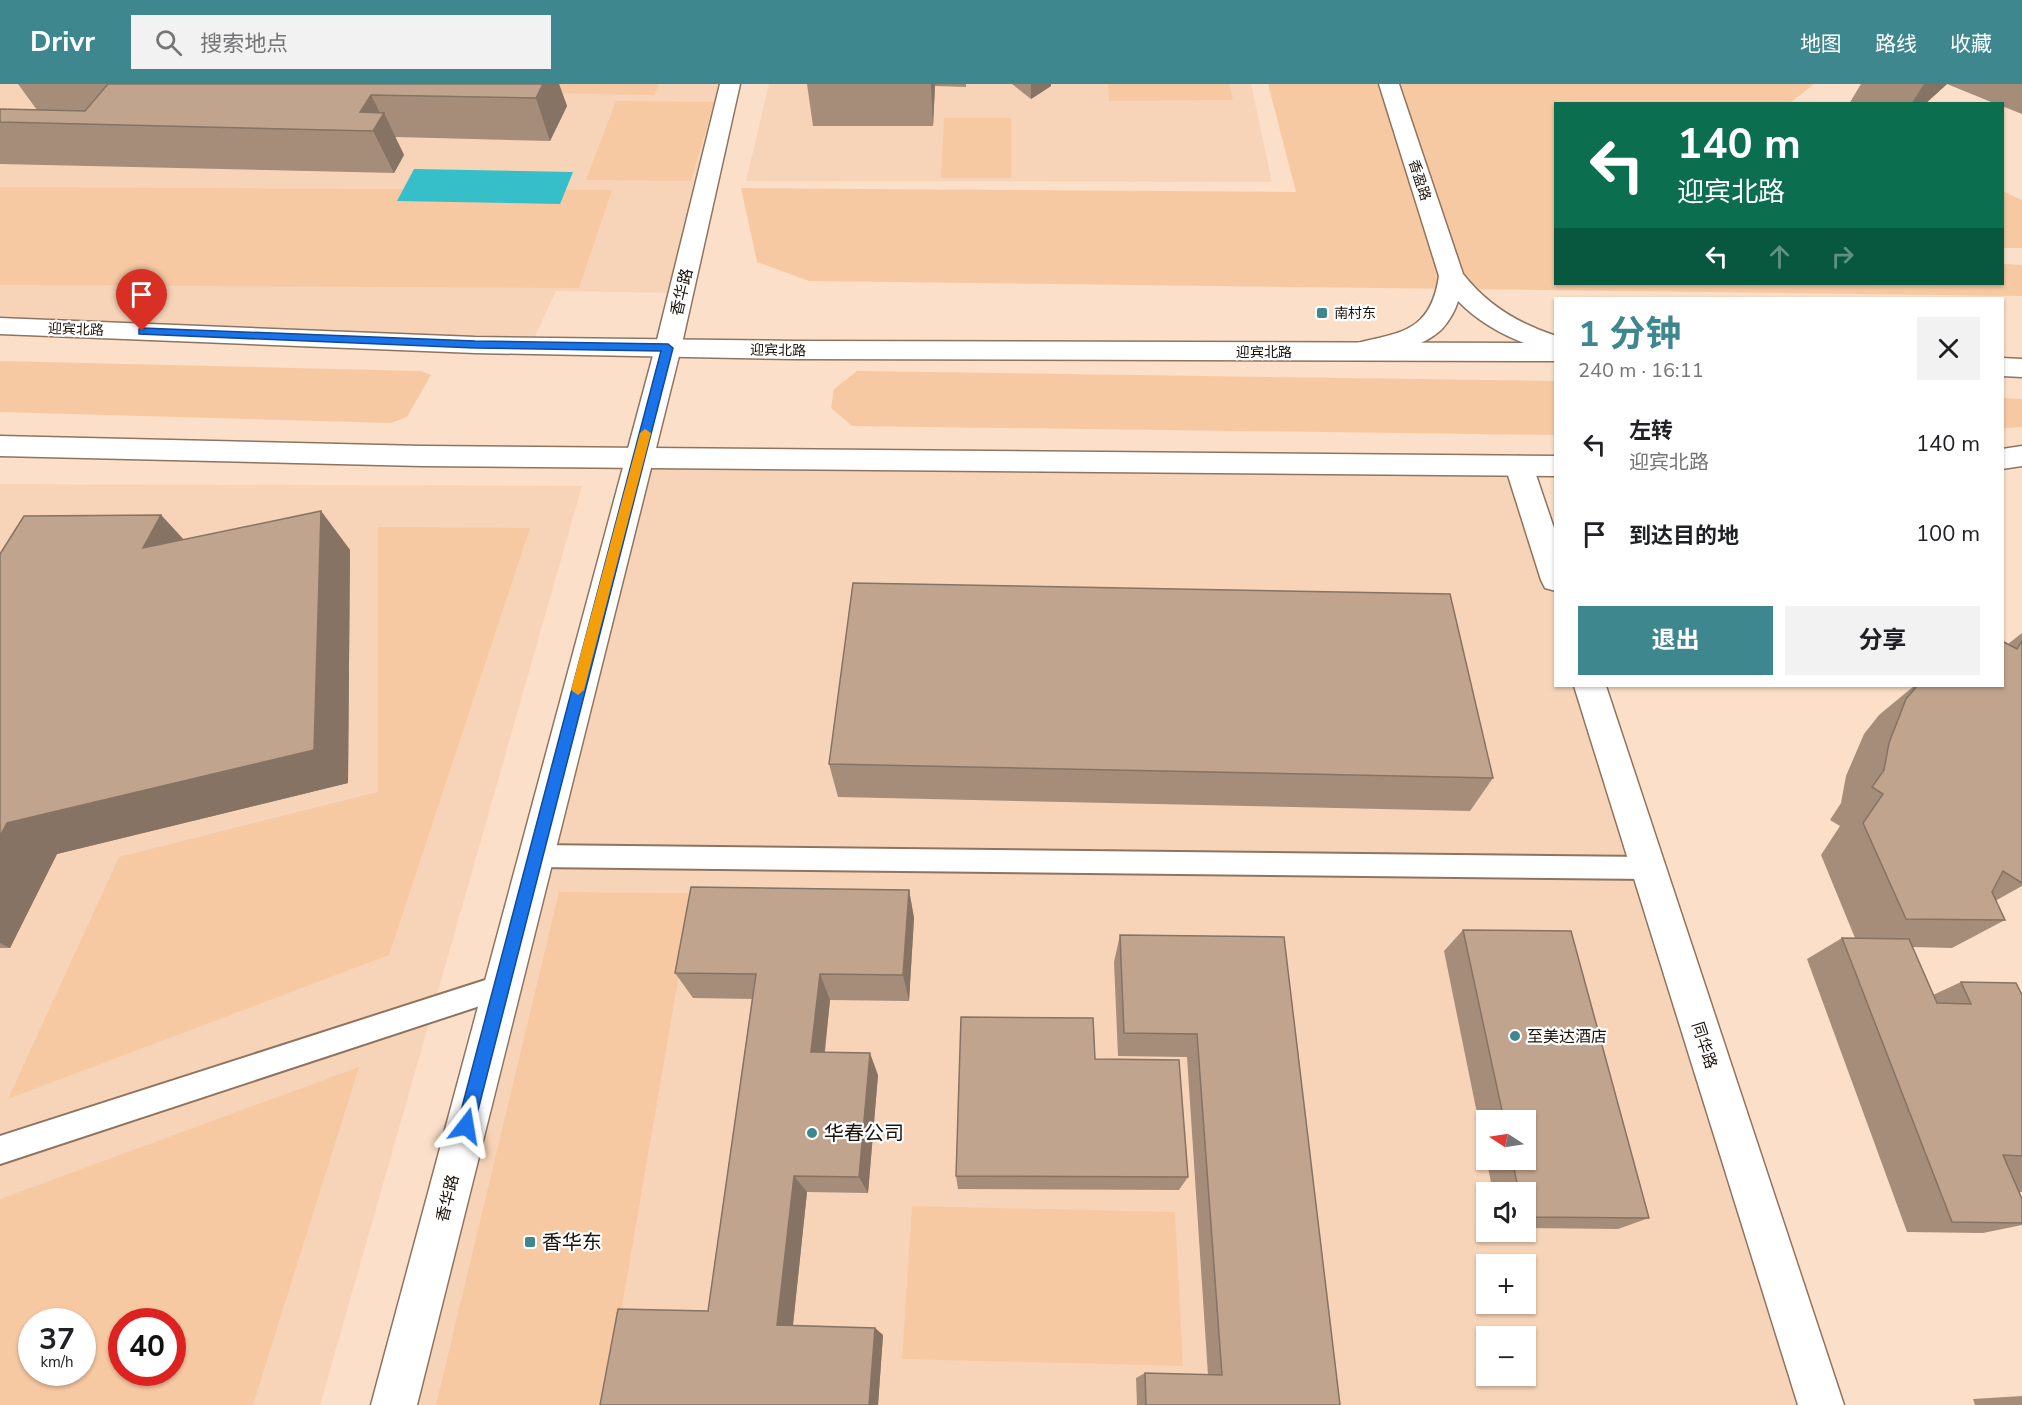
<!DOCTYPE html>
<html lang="zh">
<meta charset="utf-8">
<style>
body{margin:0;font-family:"Nunito Sans","Noto Sans SC",sans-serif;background:#f2f2f2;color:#202124;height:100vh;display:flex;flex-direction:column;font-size:22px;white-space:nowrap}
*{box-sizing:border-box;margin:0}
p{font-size:20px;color:#757577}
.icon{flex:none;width:33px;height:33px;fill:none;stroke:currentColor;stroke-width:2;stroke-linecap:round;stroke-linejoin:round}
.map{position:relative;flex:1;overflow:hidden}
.sheet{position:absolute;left:1554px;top:213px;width:450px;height:390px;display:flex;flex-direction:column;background:#fff;border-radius:0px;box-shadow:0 2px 4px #0004}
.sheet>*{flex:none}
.guide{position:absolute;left:1554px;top:18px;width:450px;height:183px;border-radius:0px;box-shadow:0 2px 4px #0004;background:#0b6e4f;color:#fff;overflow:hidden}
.needle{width:39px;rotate:282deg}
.fabs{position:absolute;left:1476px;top:1026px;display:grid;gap:12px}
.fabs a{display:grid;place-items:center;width:60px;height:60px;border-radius:0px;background:#fff;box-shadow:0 2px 4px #0004;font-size:30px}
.speed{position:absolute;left:18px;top:1224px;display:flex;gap:12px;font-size:30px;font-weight:700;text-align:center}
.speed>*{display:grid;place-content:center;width:78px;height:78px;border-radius:50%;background:#fff;box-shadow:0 2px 4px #0004;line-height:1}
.speed small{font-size:15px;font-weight:400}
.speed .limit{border:9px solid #d22;background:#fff;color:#111}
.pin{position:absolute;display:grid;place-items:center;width:51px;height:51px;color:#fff;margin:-62px -26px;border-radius:50% 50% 50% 0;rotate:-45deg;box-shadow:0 0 6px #0007}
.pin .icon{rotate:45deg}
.me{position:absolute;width:66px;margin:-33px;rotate:14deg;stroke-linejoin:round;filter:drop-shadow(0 0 4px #0008)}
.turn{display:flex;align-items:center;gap:21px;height:126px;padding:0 24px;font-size:27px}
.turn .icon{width:78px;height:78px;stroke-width:2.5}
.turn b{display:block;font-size:42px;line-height:51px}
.lanes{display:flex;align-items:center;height:57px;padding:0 24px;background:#0003;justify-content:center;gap:30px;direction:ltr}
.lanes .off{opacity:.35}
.round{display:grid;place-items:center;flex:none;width:63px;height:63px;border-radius:0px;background:#f2f2f2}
.head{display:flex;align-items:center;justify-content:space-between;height:102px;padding:0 24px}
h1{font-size:36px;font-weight:700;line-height:45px;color:#3f878e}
.action{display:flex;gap:12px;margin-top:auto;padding:12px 24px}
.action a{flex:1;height:69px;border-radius:0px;background:#3f878e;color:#fff;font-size:24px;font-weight:700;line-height:69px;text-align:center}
.action a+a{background:#f2f2f2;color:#202124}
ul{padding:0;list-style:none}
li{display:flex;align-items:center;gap:18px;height:90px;padding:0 24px}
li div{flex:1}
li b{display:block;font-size:22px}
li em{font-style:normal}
header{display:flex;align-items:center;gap:36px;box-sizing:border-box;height:84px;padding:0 30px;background:#3f878e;color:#fff}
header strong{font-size:28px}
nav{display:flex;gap:33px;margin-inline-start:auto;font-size:21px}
.search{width:420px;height:54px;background:#f2f2f2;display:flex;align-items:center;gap:15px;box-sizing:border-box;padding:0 21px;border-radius:0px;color:#757577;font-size:22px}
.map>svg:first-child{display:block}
.built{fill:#f7d4b8;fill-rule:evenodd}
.green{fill:#f7c9a3;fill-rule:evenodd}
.water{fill:#36bec9}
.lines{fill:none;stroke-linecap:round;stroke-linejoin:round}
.lane-casing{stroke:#8e7460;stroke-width:4}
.street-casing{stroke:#8e7460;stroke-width:3}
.secondary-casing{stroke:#8e7460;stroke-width:3}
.primary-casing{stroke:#8e7460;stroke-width:3}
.lane{fill:#fff;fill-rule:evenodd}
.street{fill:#fff;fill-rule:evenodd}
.secondary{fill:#fff;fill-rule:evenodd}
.primary{fill:#fff;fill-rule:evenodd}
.wall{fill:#a58d7a;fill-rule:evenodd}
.shaded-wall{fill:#867363}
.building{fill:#c0a48e;stroke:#867363;stroke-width:1.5}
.route{fill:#1a73e8;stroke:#114b97;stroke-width:1.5}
.slow{fill:#f59e0b}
.poi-dot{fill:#3f878e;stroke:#fff;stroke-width:2}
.labels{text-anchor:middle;stroke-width:4.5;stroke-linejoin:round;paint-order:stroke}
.far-street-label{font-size:14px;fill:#1c130b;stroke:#fff}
.far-poi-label{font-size:14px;fill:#1c130b;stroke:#fff;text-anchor:start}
.street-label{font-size:16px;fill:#1c130b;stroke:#fff}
.poi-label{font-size:16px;fill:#1c130b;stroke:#fff;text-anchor:start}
.near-poi-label{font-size:20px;fill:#1c130b;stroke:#fff;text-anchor:start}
</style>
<header>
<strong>Drivr</strong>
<div class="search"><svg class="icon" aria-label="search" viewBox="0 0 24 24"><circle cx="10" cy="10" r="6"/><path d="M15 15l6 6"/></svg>搜索地点</div>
<nav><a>地图</a><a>路线</a><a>收藏</a></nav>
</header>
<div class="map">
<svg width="2022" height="1321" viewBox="0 0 2022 1321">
<rect width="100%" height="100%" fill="#fcdfc8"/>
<g class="built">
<polygon points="0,0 730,0 680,209 556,207 531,261 0,241"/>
<polygon points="769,0 1251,0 1272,98 746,97"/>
<path d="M640,374l879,8 36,114 1,106h33l230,719h-1424zM1486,1036h40v40h-40zM1486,1108h40v40h-40zM1486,1180h40v40h-40zM1486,1252h40v40h-40z"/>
<path d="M0,400l582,2 -262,919h-320zM32,1238h50v50h-50zM122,1238h50v50h-50z"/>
</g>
<g class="green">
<polygon points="424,0 659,0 654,11 421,7"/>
<polygon points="1108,0 1229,0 1233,16 1109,17"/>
<polygon points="1268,0 1814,0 1790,19 1556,20 1556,200 2002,200 2003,180 2022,181 2022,212 809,197 757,178 741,104 1296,108"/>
<polygon points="616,17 714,18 691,97 586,96"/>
<polygon points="944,34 1011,34 1011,94 941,94"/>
<polygon points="0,103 612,106 579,204 0,201"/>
<polygon points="2003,107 2022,116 2022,164 2003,164"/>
<polygon points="0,277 421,287 431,291 407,333 391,339 0,328"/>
<polygon points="857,287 1555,297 1555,351 852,342 831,324 834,305"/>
<polygon points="2002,314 2022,315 2022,343 2003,344"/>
<polygon points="378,443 530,444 389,871 8,1015 119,773 378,708"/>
<polygon points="559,808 693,809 605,1321 436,1321"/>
<path d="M359,983l-106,338h-253v-206zM32,1238h50v50h-50zM122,1238h50v50h-50z"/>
<polygon points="912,1122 1175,1128 1183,1282 902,1275"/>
</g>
<polygon class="water" points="414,85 573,88 560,120 397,117"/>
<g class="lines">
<g class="lane-casing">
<g id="lane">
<polygon points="535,761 1648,773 1657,776 1660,784 1657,792 1648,795 535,783 527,780 523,772 527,764"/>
<polygon points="501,891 510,894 514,903 510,912 501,915 0,1080 0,1052"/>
</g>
</g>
<g class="street-casing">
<g id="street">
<path d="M1379,0h20l64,190c24,31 56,50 93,62v17c-36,-9 -72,-25 -98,-52 -3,10 -9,20 -16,28 -18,18 -72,36 -96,29l-4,-6 4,-6c49,-14 84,-9 93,-70z"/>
<polygon points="1519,372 1529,375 1533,382 1556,450 1556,507 1545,504 1541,496 1505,382 1509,375"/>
<polygon points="1574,602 1606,602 1844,1321 1798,1321"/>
</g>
</g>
<g class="secondary-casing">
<polygon id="secondary" points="720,0 740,0 681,264 417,1321 371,1321 655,264"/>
</g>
<g class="primary-casing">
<g id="primary">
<polygon points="0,234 475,253 795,257 1556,259 1556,277 795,275 475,269 0,250"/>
<polygon points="2002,274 2022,275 2022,293 2002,292"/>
<polygon points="0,352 422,362 1556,372 1556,392 422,382 0,372"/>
<polygon points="2022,362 2022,382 2002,385 2002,365"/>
</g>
</g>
<use href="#lane" class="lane"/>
<use href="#street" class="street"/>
<use href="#secondary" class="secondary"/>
<use href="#primary" class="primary"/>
</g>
<g class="wall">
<polygon points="18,0 559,0 567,22 550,57 395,53 404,71 394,89 0,80 0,25 37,26"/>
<polygon points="807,0 966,0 966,3 935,2 933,42 813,42"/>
<polygon points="1012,0 1051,0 1051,2 1031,15"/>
<polygon points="1861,0 2022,0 2022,30 2002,22 2002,20 1996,20 1947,0 1925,20 1849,20"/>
<polygon points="321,427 350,466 348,699 57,770 10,864 0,864 0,470 161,431 184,456"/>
<polygon points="2022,549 2022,802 1995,817 2005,836 1952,864 1912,863 1933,911 1961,898 2022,911 2022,1108 2019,1108 2022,1115 2022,1141 1983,1149 1907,1148 1807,875 1842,854 1855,854 1821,771 1840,742 1830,736 1841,719 1846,692 1864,650 1879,631 1914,602 2002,602 2008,560"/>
<polygon points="829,680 1493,694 1470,727 838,713"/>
<polygon points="909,806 914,834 909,917 830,916 825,968 878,991 868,1109 807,1108 793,1242 875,1244 883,1251 878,1321 600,1321 708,1227 752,915 693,914 675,889"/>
<path d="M1463,846l186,288 -31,11 -92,-1v-36h-33l-49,-241zM1486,1036h40v40h-40z"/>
<polygon points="1120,851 1284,853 1340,1321 1137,1321 1136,1294 1145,1289 1208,1291 1187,973 1118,972 1114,878"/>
<polygon points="1095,975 1188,1093 1179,1106 958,1105 956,1092"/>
<polygon points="2022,1312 2022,1321 1975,1321 1973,1315"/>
</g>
<g class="shaded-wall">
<polygon points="543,0 559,0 567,22 550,57 536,14"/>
<polygon points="931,0 935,0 933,42"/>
<polygon points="1031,0 1051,0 1051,2 1031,15"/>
<polygon points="1924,0 1947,0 1925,20 1911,20"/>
<polygon points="371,11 382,33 384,29 404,71 394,89 373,47 360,28"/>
<polygon points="321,427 350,466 348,699 57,770 10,864 0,859 0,752 7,739"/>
<polygon points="161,431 197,470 143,464"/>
<polygon points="909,806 914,834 909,917 903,891"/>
<polygon points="820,890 830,916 822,990 811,968"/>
<polygon points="870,969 878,991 868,1109 859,1093"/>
<polygon points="794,1092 807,1108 792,1249 777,1241"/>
<polygon points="875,1244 883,1251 878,1321 869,1321"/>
</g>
<g class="building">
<polygon points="108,0 543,0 536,14 371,11 360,28 384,29 373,47 0,38 0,25 85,27"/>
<polygon points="321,427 314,666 7,739 0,752 0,470 24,432 161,431 143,464"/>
<polygon points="853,499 1450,510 1493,694 829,680"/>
<polygon points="2002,557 2017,565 2022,557 2022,799 2003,787 1992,808 2005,836 1906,835 1863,739 1883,710 1872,703 1884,686 1889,659 1906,615 1917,602 2002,602"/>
<polygon points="691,803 909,806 903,891 820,890 811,968 870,969 859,1093 794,1092 777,1241 875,1244 869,1321 600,1321 618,1225 708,1227 756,890 675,889"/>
<polygon points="1463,846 1571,847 1649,1134 1526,1133 1526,1108 1519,1108 1512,1076 1526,1076 1526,1036 1504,1036"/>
<polygon points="1120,851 1284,853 1340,1321 1146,1321 1145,1289 1222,1291 1197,950 1124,949"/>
<polygon points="1842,854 1909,855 1937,919 1971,920 1961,898 2016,899 2022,911 2022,1072 2003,1071 2022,1115 2022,1139 1952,1138"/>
<polygon points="961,933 1093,934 1095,975 1179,976 1188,1093 956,1092"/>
</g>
<polygon class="route" points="142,244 475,257 668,260 673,264 474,1042 471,1048 466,1051 460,1048 457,1042 661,267 475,264 139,250 139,245"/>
<polygon class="slow" points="645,345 651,349 584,606 578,611 571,606 640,349"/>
<g class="poi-dot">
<rect x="1316" y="223" width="12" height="12" rx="3"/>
<circle cx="1515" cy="952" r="6"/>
<circle cx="812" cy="1049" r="6"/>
<rect x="524" y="1152" width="12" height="12" rx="3"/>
</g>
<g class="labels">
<g class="far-street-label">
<text transform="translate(1420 96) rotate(72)" y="5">香盈路</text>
<text transform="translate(76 245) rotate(2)" y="5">迎宾北路</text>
<text transform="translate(778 266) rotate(1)" y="5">迎宾北路</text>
<text x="1264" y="273">迎宾北路</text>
</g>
<g class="far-poi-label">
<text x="1334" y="234">南村东</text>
</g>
<g class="street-label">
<text transform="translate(681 208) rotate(-77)" y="6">香华路</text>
<text transform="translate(1705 961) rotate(72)" y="6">同华路</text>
<text transform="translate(447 1114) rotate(-76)" y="6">香华路</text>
</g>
<g class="poi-label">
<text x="1527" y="958">至美达酒店</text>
</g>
<g class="near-poi-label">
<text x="824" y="1056">华春公司</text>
<text x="542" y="1165">香华东</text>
</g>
</g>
</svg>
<div class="fabs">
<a><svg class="needle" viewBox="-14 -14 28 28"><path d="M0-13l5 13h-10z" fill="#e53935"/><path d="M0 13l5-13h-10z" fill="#757577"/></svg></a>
<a><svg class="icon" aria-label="sound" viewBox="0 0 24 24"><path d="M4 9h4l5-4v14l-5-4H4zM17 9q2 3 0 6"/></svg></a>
<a>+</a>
<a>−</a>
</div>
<div class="speed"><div>37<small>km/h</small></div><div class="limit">40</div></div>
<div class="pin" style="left:142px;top:247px;background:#d93025"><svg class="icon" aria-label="arrive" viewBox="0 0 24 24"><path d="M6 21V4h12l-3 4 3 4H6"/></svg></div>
<svg class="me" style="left:466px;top:1042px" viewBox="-20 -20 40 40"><path d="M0-17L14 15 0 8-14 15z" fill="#1a73e8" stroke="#fff" stroke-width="4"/></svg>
<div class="guide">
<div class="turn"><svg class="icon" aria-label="left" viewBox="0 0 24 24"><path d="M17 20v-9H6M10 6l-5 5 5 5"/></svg><div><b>140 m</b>迎宾北路</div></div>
<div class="lanes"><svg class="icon" aria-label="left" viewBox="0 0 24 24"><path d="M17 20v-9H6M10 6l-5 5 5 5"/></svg><svg class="icon off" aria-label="ahead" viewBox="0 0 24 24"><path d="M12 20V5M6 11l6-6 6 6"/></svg><svg class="icon off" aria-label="right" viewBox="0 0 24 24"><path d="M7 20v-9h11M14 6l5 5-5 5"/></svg></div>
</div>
<section class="sheet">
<div class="head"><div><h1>1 分钟</h1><p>240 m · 16:11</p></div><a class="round"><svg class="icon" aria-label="close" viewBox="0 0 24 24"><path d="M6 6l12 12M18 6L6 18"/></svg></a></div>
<ul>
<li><svg class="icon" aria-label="left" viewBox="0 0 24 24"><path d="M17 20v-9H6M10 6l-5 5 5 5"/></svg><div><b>左转</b><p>迎宾北路</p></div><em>140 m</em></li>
<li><svg class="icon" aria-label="arrive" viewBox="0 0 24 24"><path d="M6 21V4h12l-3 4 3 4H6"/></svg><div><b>到达目的地</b></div><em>100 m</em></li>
</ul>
<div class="action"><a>退出</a><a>分享</a></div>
</section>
</div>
